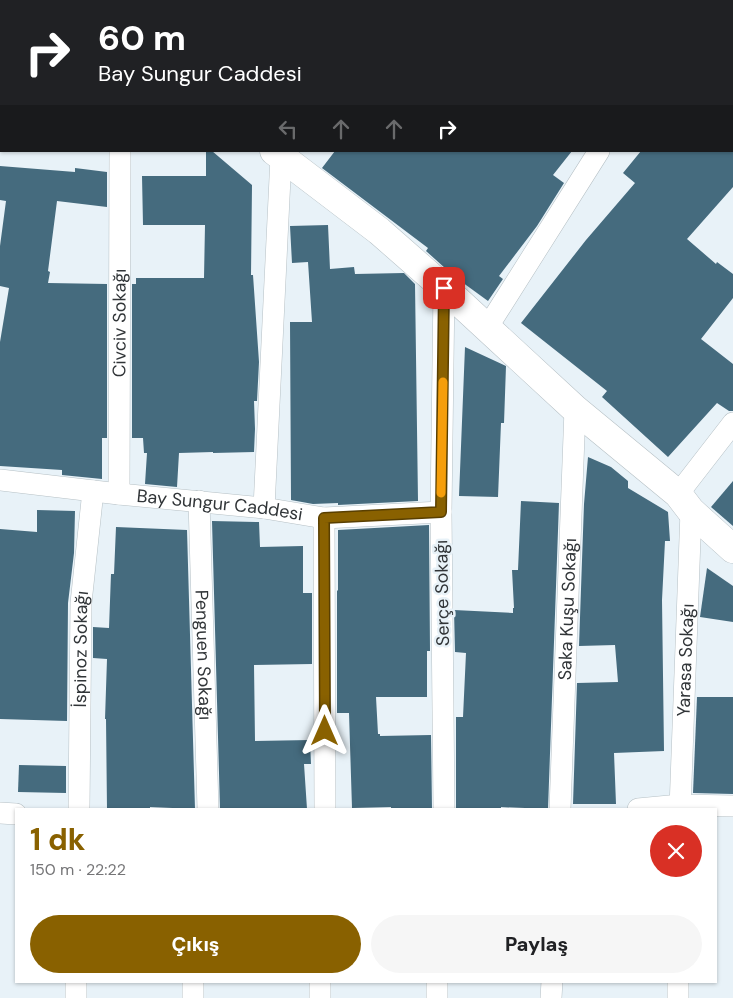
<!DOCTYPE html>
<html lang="tr">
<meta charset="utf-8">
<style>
body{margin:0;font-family:"DM Sans",sans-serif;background:#f6f6f6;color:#202124;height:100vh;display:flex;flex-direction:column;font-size:19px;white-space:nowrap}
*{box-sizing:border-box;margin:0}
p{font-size:16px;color:#757577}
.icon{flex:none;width:28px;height:28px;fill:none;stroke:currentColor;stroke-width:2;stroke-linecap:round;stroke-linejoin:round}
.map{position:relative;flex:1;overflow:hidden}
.sheet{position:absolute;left:15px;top:808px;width:702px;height:175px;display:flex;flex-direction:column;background:#fff;border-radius:0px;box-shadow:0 1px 4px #0004}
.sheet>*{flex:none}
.guide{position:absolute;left:0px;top:0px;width:734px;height:152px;box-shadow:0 1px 4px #0004;background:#202124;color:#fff;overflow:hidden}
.pin{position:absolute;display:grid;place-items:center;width:42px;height:42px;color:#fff;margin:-21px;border-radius:10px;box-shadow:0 2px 8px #0006}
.me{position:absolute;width:55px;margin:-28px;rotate:0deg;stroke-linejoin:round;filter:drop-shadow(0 0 4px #0008)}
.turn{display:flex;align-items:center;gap:18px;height:105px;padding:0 15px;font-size:22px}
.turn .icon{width:65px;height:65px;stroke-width:2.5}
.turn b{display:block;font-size:35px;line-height:42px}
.lanes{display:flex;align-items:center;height:48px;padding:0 15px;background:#0003;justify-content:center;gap:25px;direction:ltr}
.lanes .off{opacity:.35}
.round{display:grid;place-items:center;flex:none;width:52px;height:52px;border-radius:26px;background:#f6f6f6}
.head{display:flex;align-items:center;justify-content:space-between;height:85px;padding:0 15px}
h1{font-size:30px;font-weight:800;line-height:38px;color:#896100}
.action{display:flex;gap:10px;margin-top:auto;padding:10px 15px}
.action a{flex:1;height:58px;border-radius:30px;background:#896100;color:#fff;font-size:20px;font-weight:800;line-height:58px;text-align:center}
.action a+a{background:#f6f6f6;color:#202124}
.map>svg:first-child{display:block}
.building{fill:#456b7e}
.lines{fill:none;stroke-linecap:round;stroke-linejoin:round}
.minor-casing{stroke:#b6c0c5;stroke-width:22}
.tertiary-casing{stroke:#b6c0c5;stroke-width:29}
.minor{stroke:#fff;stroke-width:21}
.tertiary{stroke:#fff;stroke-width:28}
.route-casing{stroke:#593f00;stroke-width:12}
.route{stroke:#896100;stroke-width:9}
.slow{stroke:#f59e0b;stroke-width:9}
.labels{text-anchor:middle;stroke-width:5;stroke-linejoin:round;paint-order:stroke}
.street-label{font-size:18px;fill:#313538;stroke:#e8f2f8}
</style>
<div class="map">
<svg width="733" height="998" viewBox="0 0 733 998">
<rect width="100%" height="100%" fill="#e8f2f8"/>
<g class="building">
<polygon points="206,151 212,151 252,185 251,275 253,275 259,362 257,401 254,401 255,429 254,452 213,453 213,452 179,453 177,487 145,484 147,453 144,453 143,438 132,438 132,284 136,284 136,278 204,278 205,225 143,225 142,176 206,176"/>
<polygon points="335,151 572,151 553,175 564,183 537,226 499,276 503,279 488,301 455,277 426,251 428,248 322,168"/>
<polygon points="641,151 733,151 733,187 687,239 716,264 717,262 733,274 733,298 701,339 733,364 733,411 729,411 717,403 668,457 602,397 607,391 521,323 586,240 635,183 623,173"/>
<polygon points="0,166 75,172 75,168 107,172 107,207 57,201 48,271 50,272 48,283 107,284 107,438 102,438 102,479 62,475 62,470 0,466 0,342 9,288 0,286 0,246 6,201 0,200"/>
<polygon points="328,225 330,269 354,267 355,274 404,273 415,284 418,501 338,505 338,503 313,504 291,500 290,322 312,322 308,262 292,263 290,226"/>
<polygon points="465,347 506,366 504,423 501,423 498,497 459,496"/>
<polygon points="588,457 611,467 628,481 628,488 668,512 670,541 665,541 662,600 664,751 614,753 616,804 573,804 577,683 618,682 615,645 579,646 584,504"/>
<polygon points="733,481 733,526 711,507"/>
<polygon points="521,501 559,503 548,809 501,807 501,809 456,809 456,717 463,717 466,653 455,652 454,610 513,613 513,608 514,608 512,570 518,570"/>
<polygon points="37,510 75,511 74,553 68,603 67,721 0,719 0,529 37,532"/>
<polygon points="212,521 259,522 260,547 303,546 303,593 312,593 312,664 254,665 255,741 310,740 311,764 304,764 307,809 220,809"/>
<polygon points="429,525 430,651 427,651 427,697 376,697 378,734 380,734 380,736 431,735 432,809 391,809 391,807 352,808 349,713 337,713 337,591 338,590 338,530"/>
<polygon points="116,527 187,530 195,809 150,807 150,809 107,809 106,719 105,719 107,659 93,658 93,627 109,628 111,574 114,574"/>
<polygon points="707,568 733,586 733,622 700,617"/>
<polygon points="697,697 733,697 733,794 693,793"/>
<polygon points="19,765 66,766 66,793 18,792"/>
</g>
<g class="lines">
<g class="minor-casing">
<g id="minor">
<polyline points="209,0 210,1"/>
<polyline points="381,1 382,0"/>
<polyline points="704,1 705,0"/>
<polyline points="0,119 1,119"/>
<polyline points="487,328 599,151"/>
<path id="s1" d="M0,480l119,14 145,14 60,10 117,-6"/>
<path id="s2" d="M119,494l1,-343"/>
<polyline points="678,494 733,423"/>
<path id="s3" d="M199,501l9,308"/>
<polyline points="264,508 281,157 285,151"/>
<polyline points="324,518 325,809"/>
<path id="s4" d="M79,809l2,-206 12,-112"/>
<polyline points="444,809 441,512 444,288"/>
<path id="s5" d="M560,809l15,-400"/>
<polyline points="638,809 680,805 733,806"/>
<path id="s6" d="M680,809l11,-298"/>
<polyline points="0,813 16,814"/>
<polyline points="76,998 76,981"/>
<polyline points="193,998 193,981"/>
<polyline points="320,998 320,981"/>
<polyline points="437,998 437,981"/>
<polyline points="551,998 552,981"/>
<polyline points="678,998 678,981"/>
</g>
</g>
<g class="tertiary-casing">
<g id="tertiary">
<polyline points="74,0 76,1"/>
<polyline points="274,151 379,231 444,288 575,409 678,494 691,511 733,549"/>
</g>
</g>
<use href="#minor" class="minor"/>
<use href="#tertiary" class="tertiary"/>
</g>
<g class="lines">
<g class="route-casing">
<polyline id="route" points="325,731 324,518 441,512 444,288"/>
</g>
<use href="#route" class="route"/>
<polyline class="slow" points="441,493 443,382"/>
</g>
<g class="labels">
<g class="street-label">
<text dy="6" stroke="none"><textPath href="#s2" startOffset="171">Civciv Sokağı</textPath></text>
<text dy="6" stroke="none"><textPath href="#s1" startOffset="221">Bay Sungur Caddesi</textPath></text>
<text transform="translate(442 593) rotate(-91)" y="6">Serçe Sokağı</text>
<text dy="6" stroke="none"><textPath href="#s5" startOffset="200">Saka Kuşu Sokağı</textPath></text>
<text dy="6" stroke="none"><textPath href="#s4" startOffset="160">İspinoz Sokağı</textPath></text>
<text dy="6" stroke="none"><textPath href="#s3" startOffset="154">Penguen Sokağı</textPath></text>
<text dy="6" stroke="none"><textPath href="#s6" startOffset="149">Yarasa Sokağı</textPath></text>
</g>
</g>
</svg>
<div class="pin" style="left:444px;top:288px;background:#d93025"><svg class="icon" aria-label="arrive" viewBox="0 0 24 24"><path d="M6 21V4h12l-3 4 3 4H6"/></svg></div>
<svg class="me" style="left:325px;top:731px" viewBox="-20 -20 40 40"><path d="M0-17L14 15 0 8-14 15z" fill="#896100" stroke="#fff" stroke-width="4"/></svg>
<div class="guide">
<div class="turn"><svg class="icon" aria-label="right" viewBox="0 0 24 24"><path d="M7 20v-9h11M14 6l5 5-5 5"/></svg><div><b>60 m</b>Bay Sungur Caddesi</div></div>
<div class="lanes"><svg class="icon off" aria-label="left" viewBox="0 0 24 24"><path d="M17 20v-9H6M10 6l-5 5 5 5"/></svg><svg class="icon off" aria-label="ahead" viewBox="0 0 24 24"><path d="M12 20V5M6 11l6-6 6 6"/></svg><svg class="icon off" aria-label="ahead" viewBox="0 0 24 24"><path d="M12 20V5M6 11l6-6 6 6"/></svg><svg class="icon" aria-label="right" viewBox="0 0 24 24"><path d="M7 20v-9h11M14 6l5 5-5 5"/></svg></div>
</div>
<section class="sheet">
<div class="head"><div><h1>1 dk</h1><p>150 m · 22:22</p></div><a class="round" style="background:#d93025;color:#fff"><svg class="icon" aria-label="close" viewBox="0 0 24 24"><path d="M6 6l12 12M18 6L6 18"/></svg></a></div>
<div class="action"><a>Çıkış</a><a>Paylaş</a></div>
</section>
</div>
